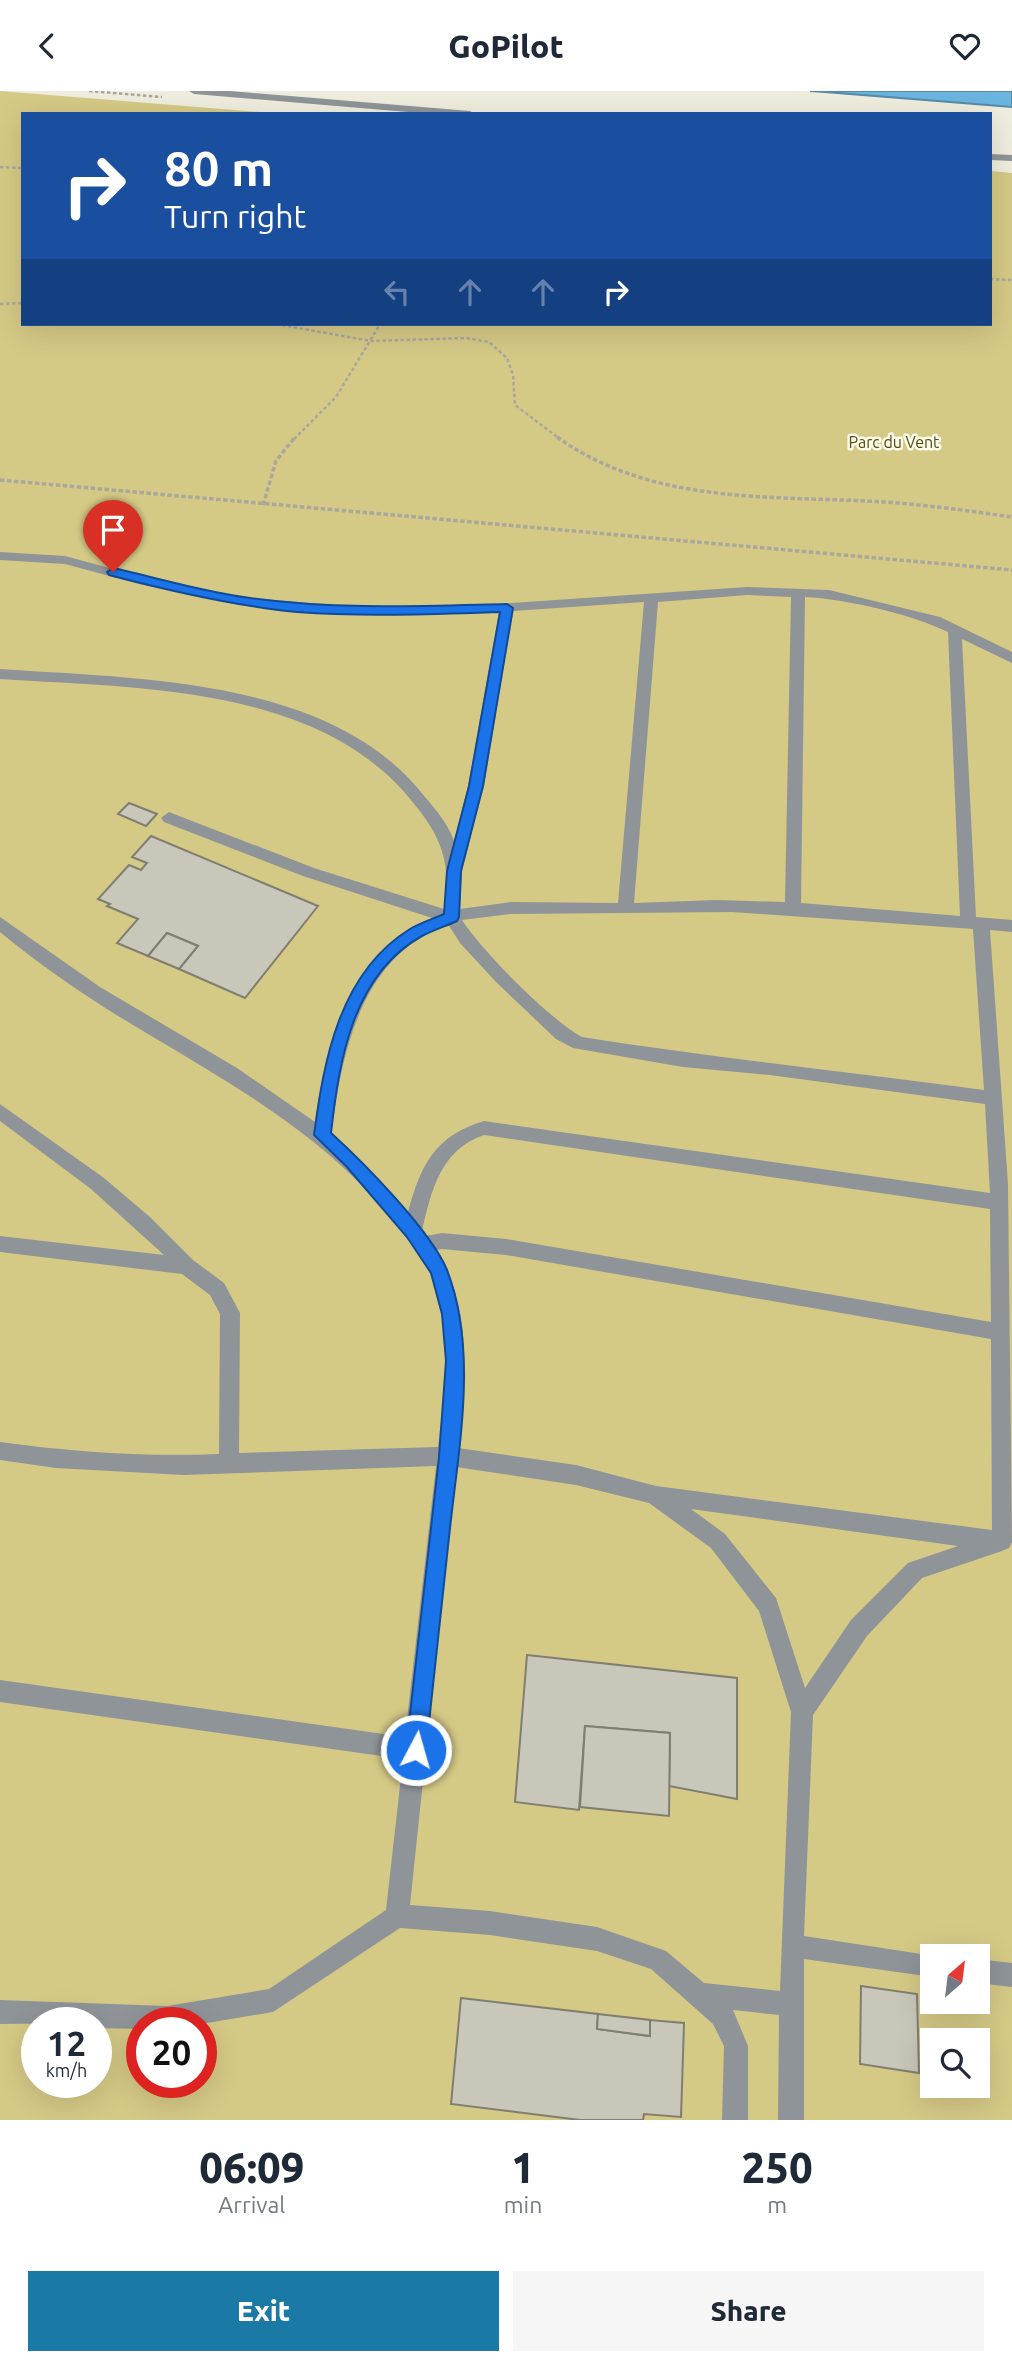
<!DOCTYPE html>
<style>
body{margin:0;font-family:Ubuntu,sans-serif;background:#f6f6f7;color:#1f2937;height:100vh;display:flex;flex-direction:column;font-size:26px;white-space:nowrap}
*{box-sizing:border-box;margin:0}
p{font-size:23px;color:#747a83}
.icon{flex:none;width:38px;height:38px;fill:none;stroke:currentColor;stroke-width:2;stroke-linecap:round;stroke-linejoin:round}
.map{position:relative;height:2029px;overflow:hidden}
.sheet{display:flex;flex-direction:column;background:#fff;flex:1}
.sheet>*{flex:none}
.top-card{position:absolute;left:21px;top:21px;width:971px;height:214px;border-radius:0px;box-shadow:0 7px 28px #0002;background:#1a4fa0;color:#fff;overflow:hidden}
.needle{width:46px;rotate:28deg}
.fabs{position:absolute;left:920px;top:1853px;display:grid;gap:14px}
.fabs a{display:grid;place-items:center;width:70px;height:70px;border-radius:0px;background:#fff;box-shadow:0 7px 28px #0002;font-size:35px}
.speed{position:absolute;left:21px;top:1916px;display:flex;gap:14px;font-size:35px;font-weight:700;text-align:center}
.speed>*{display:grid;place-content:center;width:91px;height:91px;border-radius:50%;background:#fff;box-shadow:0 7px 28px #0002;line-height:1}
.speed small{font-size:18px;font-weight:400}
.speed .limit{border:10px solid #d22;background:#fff;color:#111}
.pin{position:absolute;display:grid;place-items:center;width:60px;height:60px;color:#fff;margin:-72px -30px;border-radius:50% 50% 50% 0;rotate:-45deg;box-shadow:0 0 7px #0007}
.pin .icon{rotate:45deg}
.me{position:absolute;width:77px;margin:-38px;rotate:6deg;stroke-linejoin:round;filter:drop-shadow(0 0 5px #0008)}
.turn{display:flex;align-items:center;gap:24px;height:147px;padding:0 28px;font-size:32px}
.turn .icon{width:91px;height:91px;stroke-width:2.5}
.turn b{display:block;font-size:49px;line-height:60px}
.lanes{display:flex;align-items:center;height:66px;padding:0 28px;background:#0003;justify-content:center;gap:35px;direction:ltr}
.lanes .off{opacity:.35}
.eta{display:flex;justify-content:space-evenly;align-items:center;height:119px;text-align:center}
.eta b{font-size:42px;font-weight:800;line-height:49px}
.cta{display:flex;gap:14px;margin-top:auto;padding:14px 28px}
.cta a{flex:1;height:80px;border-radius:0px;background:#1b79a6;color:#fff;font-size:28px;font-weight:800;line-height:80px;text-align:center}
.cta a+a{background:#f6f6f7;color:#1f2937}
header{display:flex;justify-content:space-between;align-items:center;height:91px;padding:0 28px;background:#fff;font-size:32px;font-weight:800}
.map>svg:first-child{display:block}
.green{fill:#d5c986;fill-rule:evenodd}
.water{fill:#6ab5e0;stroke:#568ba7;stroke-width:2}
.building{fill:#c9c7b9;stroke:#807e71;stroke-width:2}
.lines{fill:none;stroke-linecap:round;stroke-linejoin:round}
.path-far1{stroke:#aaa89d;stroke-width:2.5;stroke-dasharray:3.5 2.5;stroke-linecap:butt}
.path{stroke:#aaa89d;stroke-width:3.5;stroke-dasharray:4.5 2.5;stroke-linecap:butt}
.lane{fill:#8f9498;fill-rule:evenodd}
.street{fill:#8f9498;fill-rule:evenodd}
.route{fill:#1a73e8;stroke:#114b97;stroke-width:2}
.labels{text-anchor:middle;stroke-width:5;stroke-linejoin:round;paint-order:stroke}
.far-park-label{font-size:16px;fill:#554c11;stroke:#fcfaeb}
</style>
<header><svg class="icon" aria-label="back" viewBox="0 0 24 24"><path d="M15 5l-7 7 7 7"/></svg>GoPilot<svg class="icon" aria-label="heart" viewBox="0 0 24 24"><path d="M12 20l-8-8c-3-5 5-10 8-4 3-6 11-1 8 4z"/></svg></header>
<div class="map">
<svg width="1012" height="2029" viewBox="0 0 1012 2029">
<rect width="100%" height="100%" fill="#efedde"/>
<path class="green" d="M0,0l284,23h-261v210h967l1,-153 21,2v1947h-1012zM933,1866h45v45h-45zM37,1932h59v60h-59zM142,1932h59v60h-59zM933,1950h45v45h-45z"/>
<polygon class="water" points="810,0 1012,0 1012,16 825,1"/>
<g class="building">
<polygon points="129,712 157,723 146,735 118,723"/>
<polygon points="151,745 318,815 245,907 179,878 198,855 167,842 148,865 117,852 138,828 107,815 110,813 98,808 129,774 141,779 147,772 132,766"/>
<polygon points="167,842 198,855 179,878 148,865"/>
<polygon points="527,1564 737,1587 737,1708 669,1695 670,1642 585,1635 579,1719 515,1711"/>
<polygon points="585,1635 670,1642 669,1725 580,1716"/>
<polygon points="861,1895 917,1903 919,1982 860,1973"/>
<polygon points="461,1907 598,1923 597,1938 650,1945 650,1929 684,1932 681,2026 644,2023 643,2029 580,2029 451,2013"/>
<polygon points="598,1923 650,1929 650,1945 597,1938"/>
</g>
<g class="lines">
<g class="path-far1">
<polyline points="89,0 162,6"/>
<polyline points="0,76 23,77"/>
<polyline points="990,188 1012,189"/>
<polyline points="0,213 23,212"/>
<polyline points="276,233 371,250 466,247 489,251 507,267 513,284 515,314 560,348"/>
<polyline points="294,348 336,306 380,233"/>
</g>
<g class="path">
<path d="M557,346c97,69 215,58 328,65 43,3 85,9 127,15"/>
<polyline points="0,389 1012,479"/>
<polyline points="263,414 276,370 295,346"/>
</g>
<g class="lane">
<path d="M0,461l65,4 74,20 108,22 102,8h120l278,-19 82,3 111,27 72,35v11l-50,-24 14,278 36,3v12l-22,-2 18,254 4,358 -3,6 -7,3 -80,27 -55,58 -54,79 -9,221 137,21h-8v20l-129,-18v161h-26l1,-105 -46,-5 15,36v74h-26l2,-74 -11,-22 -62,-55 -54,-18 -107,-16 -90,-7 -127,84 -72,12 -59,-1v6l-46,-1v-5l-96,1v-24l167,6 102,-17 117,-79 17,-151 -403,-57v-22l405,57 31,-271 -252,9 -128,-7 -56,-8v-18c72,10 146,15 219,12l1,-140 -10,-19 -28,-21 -182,-22v-16l164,19 -73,-66 -91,-68v-17l104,74 46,39 43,43 31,23 16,30 -1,140 199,-6c6,-52 15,-112 -3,-163 -8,-21 -24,-40 -37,-57 -67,-87 -158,-138 -250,-193 -51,-30 -102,-64 -148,-102v-15l100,70 137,81 78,54c12,-86 34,-164 117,-204l-129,-42 -139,-54 -3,-4 8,-6 5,2 140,54 130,41c1,-12 3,-25 2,-37 -2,-27 -15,-47 -31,-67 -92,-120 -278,-117 -415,-126v-10c139,10 332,8 425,128 12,14 23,27 29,44l14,-55 31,-174 -150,2 -102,-8 -108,-22 -74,-20 -65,-4zM747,504l44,2 -6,305 -68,-2 -83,3 24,-301zM805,506c41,2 106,17 143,35l12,284 -159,-13zM644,511l-26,301 -107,-1 -51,7 2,-38 22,-85 29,-175zM732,821l241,17 11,161c-134,-18 -269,-32 -402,-53 -33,-18 -99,-85 -120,-117l49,-6zM448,833l12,19 36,39 60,57 17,9 110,19 87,8 215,29 5,89 -506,-72c-49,15 -63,43 -76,91l-46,-50 -31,-27c11,-82 29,-179 117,-211zM484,1044l506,74 1,113 -485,-83 -64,-6 -16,3 -4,-5c9,-40 19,-82 62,-96zM442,1158l64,6 485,84 1,191 -336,-44 -80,-21 -118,-17c7,-67 16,-138 -22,-198zM456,1376l120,18 73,18 62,45 48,63 32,101 -11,279 -76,-8 -38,-32 -69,-24 -107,-16 -80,-6zM691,1418l267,37 -50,17 -57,57 -46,68 -29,-90 -51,-64z"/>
<polygon points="978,1868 1012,1872 1012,1896 978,1892"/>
</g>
<g class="street">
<polygon points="189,0 230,0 470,20 475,23 431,23 194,3"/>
<polygon points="990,63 1012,64 1012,70 990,69"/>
</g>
</g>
<path class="route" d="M113,477c45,10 91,24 137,30 85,12 171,8 257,6l6,4 -30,178 -22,85 -2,46 -2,4c-11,5 -24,9 -35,15 -70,39 -83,126 -91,197 32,29 100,98 116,137 31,80 12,175 3,258 -8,74 -16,148 -24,222l-3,7 -7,3 -7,-3 -3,-7 33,-293 7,-96 -4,-47 -11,-41 -24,-36 -60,-70 -33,-32c10,-75 25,-162 96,-206 10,-6 23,-10 34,-15l3,-43 22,-85 31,-174c-67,2 -136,5 -203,0 -63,-6 -127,-21 -188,-37l-2,-3z"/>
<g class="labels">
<g class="far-park-label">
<text x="894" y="357">Parc du Vent</text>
</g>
</g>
</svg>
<div class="fabs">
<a><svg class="needle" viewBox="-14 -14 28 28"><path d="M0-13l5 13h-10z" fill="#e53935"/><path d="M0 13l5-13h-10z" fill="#747a83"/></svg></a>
<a><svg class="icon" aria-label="search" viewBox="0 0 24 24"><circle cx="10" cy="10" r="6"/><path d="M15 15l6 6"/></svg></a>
</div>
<div class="speed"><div>12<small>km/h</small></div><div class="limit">20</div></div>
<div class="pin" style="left:113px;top:481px;background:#d93025"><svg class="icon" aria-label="arrive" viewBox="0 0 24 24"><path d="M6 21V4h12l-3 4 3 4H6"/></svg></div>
<svg class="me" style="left:416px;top:1659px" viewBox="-20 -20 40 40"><circle r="17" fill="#1a73e8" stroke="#fff" stroke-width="3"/><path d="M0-11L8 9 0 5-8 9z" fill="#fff"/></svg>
<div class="top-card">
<div class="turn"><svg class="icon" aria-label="right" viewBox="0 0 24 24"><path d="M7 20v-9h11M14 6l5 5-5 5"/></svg><div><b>80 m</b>Turn right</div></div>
<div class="lanes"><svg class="icon off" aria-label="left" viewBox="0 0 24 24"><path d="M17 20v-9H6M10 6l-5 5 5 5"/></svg><svg class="icon off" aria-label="ahead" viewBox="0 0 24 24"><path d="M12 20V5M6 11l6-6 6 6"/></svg><svg class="icon off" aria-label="ahead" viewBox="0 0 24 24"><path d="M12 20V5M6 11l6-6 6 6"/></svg><svg class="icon" aria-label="right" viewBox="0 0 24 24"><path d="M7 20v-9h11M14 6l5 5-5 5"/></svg></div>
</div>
</div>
<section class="sheet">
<div class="eta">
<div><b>06:09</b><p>Arrival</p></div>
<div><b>1</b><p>min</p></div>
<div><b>250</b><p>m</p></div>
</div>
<div class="cta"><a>Exit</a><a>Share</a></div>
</section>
